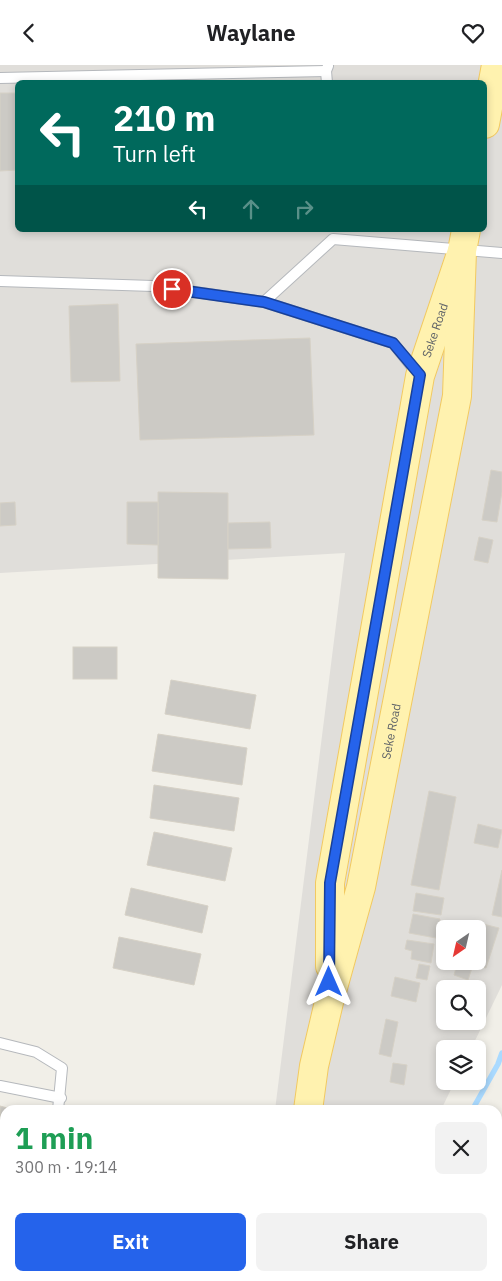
<!DOCTYPE html>
<meta charset="utf-8">
<style>
body{margin:0;font-family:"IBM Plex Sans",sans-serif;background:#f2f2f2;color:#202124;height:100vh;display:flex;flex-direction:column;font-size:19px;white-space:nowrap}
*{box-sizing:border-box;margin:0}
p{font-size:16px;color:#757577}
.icon{flex:none;width:28px;height:28px;fill:none;stroke:currentColor;stroke-width:2;stroke-linecap:round;stroke-linejoin:round}
.map{position:relative;flex:1;overflow:hidden}
.panel{position:absolute;left:0px;top:1040px;width:502px;height:176px;display:flex;flex-direction:column;background:#fff;border-radius:15px 15px 0 0;box-shadow:0 2px 8px #0003}
.panel>*{flex:none}
.top-card{position:absolute;left:15px;top:15px;width:472px;height:152px;border-radius:8px;box-shadow:0 2px 8px #0003;background:#00695c;color:#fff;overflow:hidden}
.needle{width:32px;rotate:214deg}
.buttons{position:absolute;left:436px;top:855px;display:grid;gap:10px}
.buttons a{display:grid;place-items:center;width:50px;height:50px;border-radius:8px;background:#fff;box-shadow:0 2px 8px #0003;font-size:25px}
.pin{position:absolute;display:grid;place-items:center;width:42px;height:42px;color:#fff;margin:-21px;border:2px solid #fff;border-radius:50%;box-shadow:0 1px 5px #0007}
.me{position:absolute;width:55px;margin:-28px;rotate:0deg;stroke-linejoin:round;filter:drop-shadow(0 0 4px #0008)}
.turn{display:flex;align-items:center;gap:18px;height:105px;padding:0 15px;font-size:22px}
.turn .icon{width:65px;height:65px;stroke-width:2.5}
.turn b{display:block;font-size:35px;line-height:42px}
.lanes{display:flex;align-items:center;height:48px;padding:0 15px;background:#0003;justify-content:center;gap:25px;direction:ltr}
.lanes .off{opacity:.35}
.round{display:grid;place-items:center;flex:none;width:52px;height:52px;border-radius:8px;background:#f2f2f2}
.summary{display:flex;align-items:center;justify-content:space-between;height:85px;padding:0 15px}
h1{font-size:30px;font-weight:700;line-height:38px;color:#1e9e55}
.cta{display:flex;gap:10px;margin-top:auto;padding:10px 15px}
.cta a{flex:1;height:58px;border-radius:8px;background:#2563eb;color:#fff;font-size:20px;font-weight:700;line-height:58px;text-align:center}
.cta a+a{background:#f2f2f2;color:#202124}
header{display:flex;justify-content:space-between;align-items:center;height:65px;padding:0 15px;background:#fff;font-size:22px;font-weight:700}
.map>svg:first-child{display:block}
.commercial{fill:#fef7e0}
.industrial{fill:#e0deda;fill-rule:evenodd}
.lines{fill:none;stroke-linecap:round;stroke-linejoin:round}
.stream{stroke:#aadaff;stroke-width:5.5}
.building{fill:#cccac5;stroke:#d6d1c6}
.service-casing{stroke:#b5b8bc;stroke-width:12}
.primary-casing{stroke:#f2c960;stroke-width:30}
.service{stroke:#fff;stroke-width:10}
.primary{stroke:#fff2af;stroke-width:28}
.rail{stroke:#b6b7b8;stroke-width:4;stroke-dasharray:1 6;stroke-linecap:butt}
.route-casing{stroke:#184099;stroke-width:12}
.route{stroke:#2563eb;stroke-width:9}
.labels{text-anchor:middle;stroke-width:5;stroke-linejoin:round;paint-order:stroke}
.street-label{font-size:12px;fill:#5f6368;stroke:#fff}
</style>
<header><svg class="icon" aria-label="back" viewBox="0 0 24 24"><path d="M15 5l-7 7 7 7"/></svg>Waylane<svg class="icon" aria-label="heart" viewBox="0 0 24 24"><path d="M12 20l-8-8c-3-5 5-10 8-4 3-6 11-1 8 4z"/></svg></header>
<div class="map">
<svg width="502" height="1216" viewBox="0 0 502 1216">
<rect width="100%" height="100%" fill="#f1efe8"/>
<polygon class="commercial" points="502,1112 502,1216 181,1216 203,1211 498,1211 498,1117"/>
<path class="industrial" d="M0,0h502v920l-31,64h-26v32h10l-14,29h-166l70,-557 -345,20zM18,18h467v147h-467zM445,864h33v32h-33zM445,924h33v32h-33z"/>
<g class="lines">
<polyline class="stream" points="475,1040 498,999 502,988"/>
</g>
<g class="building">
<polygon points="0,28 18,28 18,105 0,106"/>
<polygon points="118,239 120,316 71,317 69,241"/>
<polygon points="310,273 314,370 140,375 136,279"/>
<polygon points="491,405 502,407 502,427 497,457 482,455"/>
<polygon points="158,427 228,428 228,514 158,513"/>
<polygon points="15,437 16,460 0,461 0,438"/>
<polygon points="127,437 158,437 158,480 127,479"/>
<polygon points="270,457 271,483 228,484 228,458"/>
<polygon points="479,472 493,475 488,498 474,495"/>
<rect x="73" y="582" width="44" height="32"/>
<polygon points="171,615 256,630 250,664 165,649"/>
<polygon points="158,669 247,683 242,720 152,706"/>
<polygon points="154,720 239,733 234,766 150,753"/>
<polygon points="429,726 456,732 439,825 411,820"/>
<polygon points="478,759 502,765 498,783 474,778"/>
<polygon points="154,767 232,783 225,816 147,800"/>
<polygon points="502,805 502,852 492,850"/>
<polygon points="131,823 208,841 202,868 125,850"/>
<polygon points="416,828 444,833 441,850 413,846"/>
<polygon points="413,849 440,854 436,873 409,868"/>
<polygon points="471,856 499,863 486,903 473,900 468,915 454,910 458,896 478,896 478,864 468,864"/>
<polygon points="119,872 201,889 194,920 113,903"/>
<polygon points="407,875 434,879 431,898 411,894 412,886 405,884"/>
<polygon points="419,899 430,901 427,915 416,913"/>
<polygon points="395,912 420,918 416,937 391,931"/>
<polygon points="386,954 398,957 391,992 379,989"/>
<polygon points="393,998 407,1000 404,1020 390,1017"/>
<polygon points="0,1041 15,1045 5,1045 5,1073 0,1072"/>
<polygon points="0,1122 5,1123 5,1145 0,1144"/>
</g>
<g class="lines">
<g class="service-casing">
<g id="service">
<polyline points="0,13 326,6"/>
<polyline points="327,18 326,6 328,1"/>
<polyline points="0,216 153,221 264,237 393,278 417,308"/>
<polyline points="264,237 333,174 502,188"/>
<polyline points="0,978 36,987 62,1003 58,1045"/>
<polyline points="0,1021 61,1033"/>
<polyline points="0,1113 5,1114"/>
</g>
</g>
<g class="primary-casing">
<g id="primary">
<polyline points="485,59 496,0"/>
<path id="s1" d="M330,901v-83l90,-507 42,-125 4,-21"/>
<path id="s2" d="M308,1045l6,-44 15,-64 32,-115 96,-491 5,-145"/>
<polyline points="283,1216 283,1211"/>
</g>
</g>
<use href="#service" class="service"/>
<use href="#primary" class="primary"/>
<g class="rail">
<polyline points="498,1055 502,1052"/>
<polyline points="498,1078 502,1076"/>
<polyline points="0,1215 62,1211"/>
<polyline points="112,1216 133,1211"/>
</g>
</g>
<g class="lines">
<g class="route-casing">
<polyline id="route" points="172,224 264,237 393,278 420,310 330,818 329,917"/>
</g>
<use href="#route" class="route"/>
</g>
<g class="labels">
<g class="street-label">
<text dy="4" stroke="none"><textPath href="#s1" startOffset="646">Seke Road</textPath></text>
<text dy="4" stroke="none"><textPath href="#s2" startOffset="388">Seke Road</textPath></text>
</g>
</g>
</svg>
<div class="buttons">
<a><svg class="needle" viewBox="-14 -14 28 28"><path d="M0-13l5 13h-10z" fill="#e53935"/><path d="M0 13l5-13h-10z" fill="#757577"/></svg></a>
<a><svg class="icon" aria-label="search" viewBox="0 0 24 24"><circle cx="10" cy="10" r="6"/><path d="M15 15l6 6"/></svg></a>
<a><svg class="icon" aria-label="layers" viewBox="0 0 24 24"><path d="M12 4l9 5-9 5-9-5zM3 14l9 5 9-5"/></svg></a>
</div>
<div class="pin" style="left:172px;top:224px;background:#d93025"><svg class="icon" aria-label="arrive" viewBox="0 0 24 24"><path d="M6 21V4h12l-3 4 3 4H6"/></svg></div>
<svg class="me" style="left:329px;top:917px" viewBox="-20 -20 40 40"><path d="M0-17L14 15 0 8-14 15z" fill="#2563eb" stroke="#fff" stroke-width="4"/></svg>
<div class="top-card">
<div class="turn"><svg class="icon" aria-label="left" viewBox="0 0 24 24"><path d="M17 20v-9H6M10 6l-5 5 5 5"/></svg><div><b>210 m</b>Turn left</div></div>
<div class="lanes"><svg class="icon" aria-label="left" viewBox="0 0 24 24"><path d="M17 20v-9H6M10 6l-5 5 5 5"/></svg><svg class="icon off" aria-label="ahead" viewBox="0 0 24 24"><path d="M12 20V5M6 11l6-6 6 6"/></svg><svg class="icon off" aria-label="right" viewBox="0 0 24 24"><path d="M7 20v-9h11M14 6l5 5-5 5"/></svg></div>
</div>
<section class="panel">
<div class="summary"><div><h1>1 min</h1><p>300 m · 19:14</p></div><a class="round"><svg class="icon" aria-label="close" viewBox="0 0 24 24"><path d="M6 6l12 12M18 6L6 18"/></svg></a></div>
<div class="cta"><a>Exit</a><a>Share</a></div>
</section>
</div>
